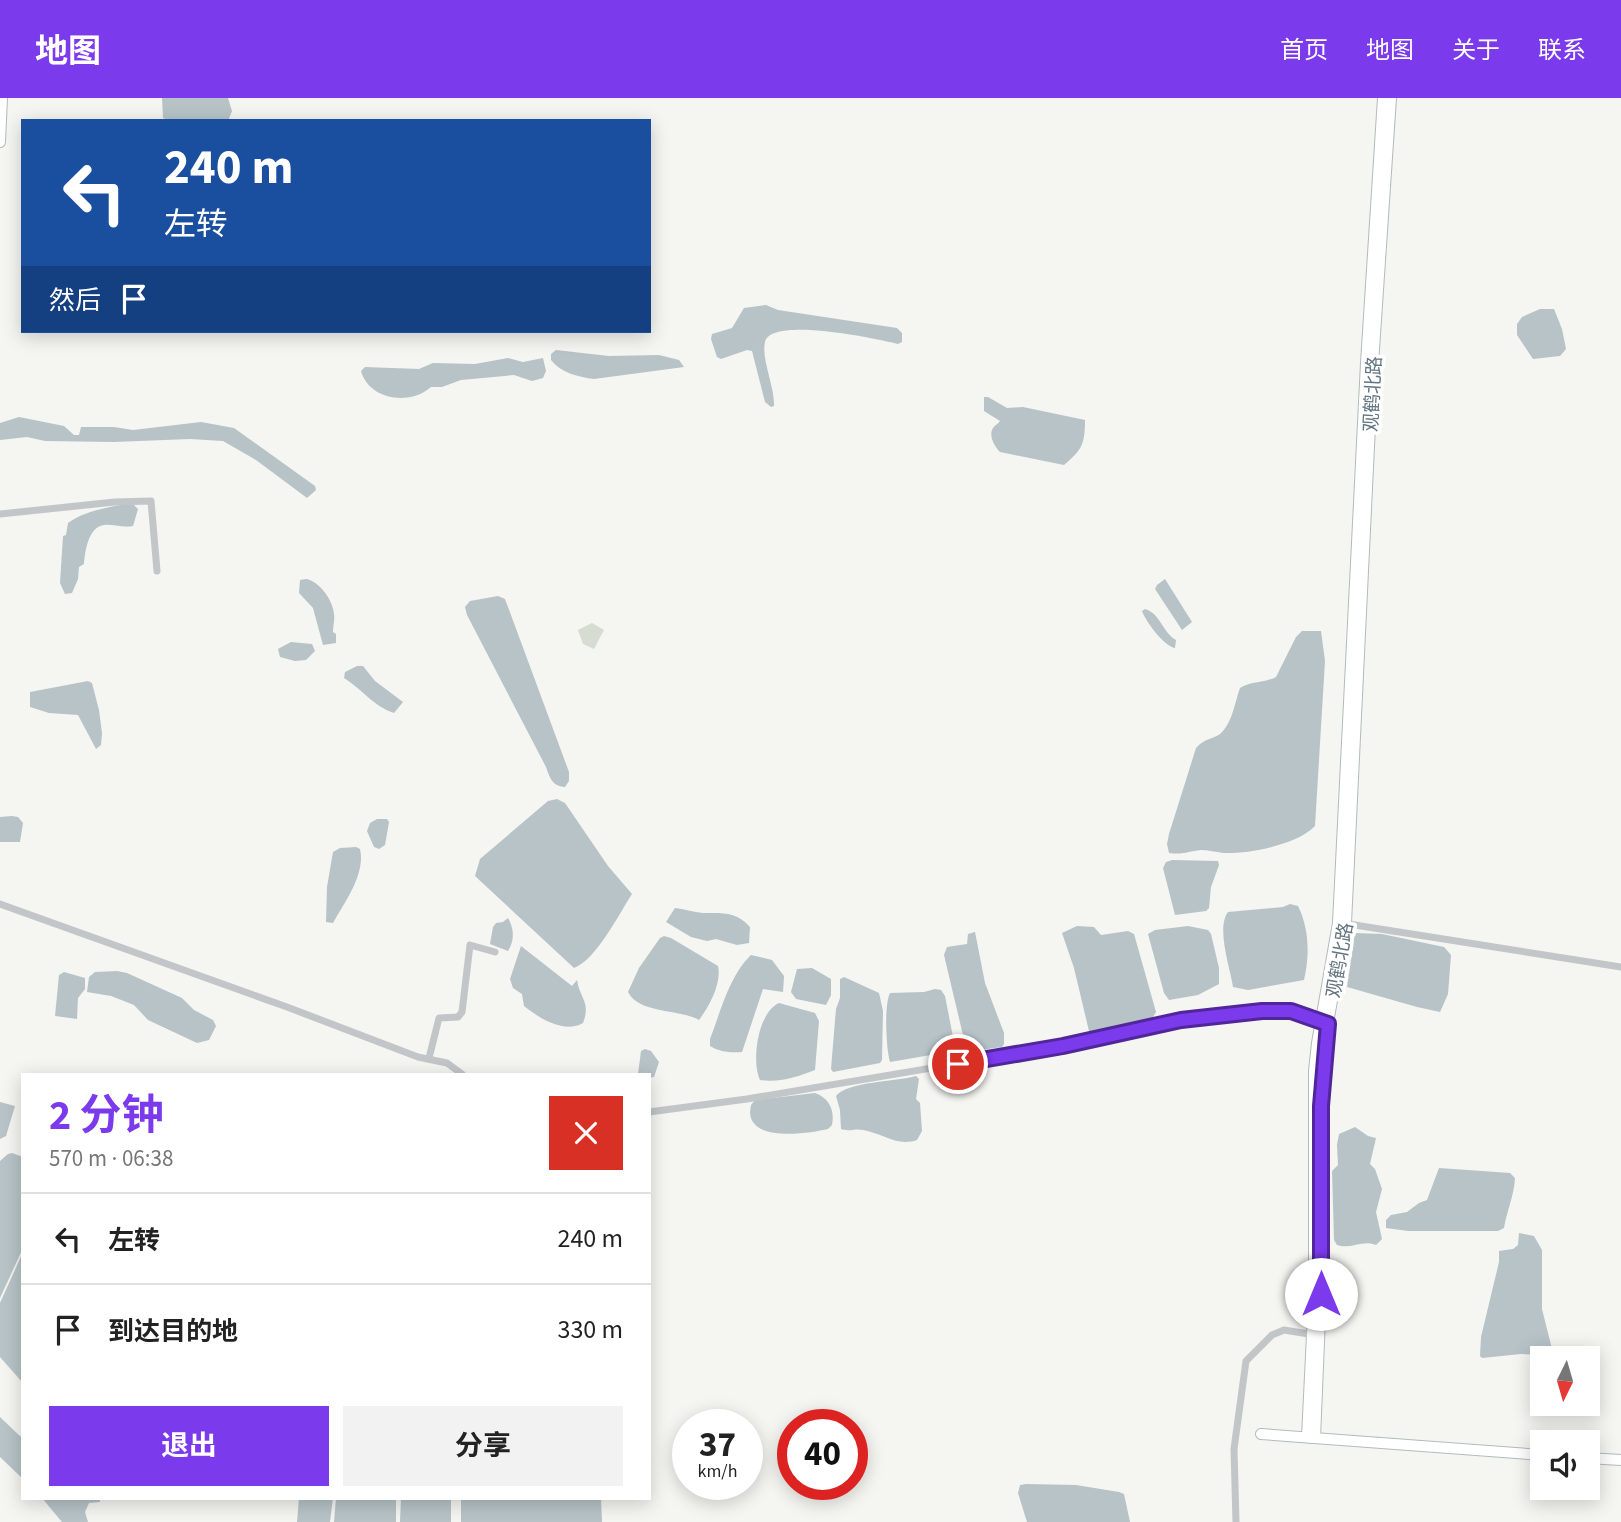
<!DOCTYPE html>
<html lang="zh">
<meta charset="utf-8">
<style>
body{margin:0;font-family:"Source Sans 3","Noto Sans SC",sans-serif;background:#f2f2f2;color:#222;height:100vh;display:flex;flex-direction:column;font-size:26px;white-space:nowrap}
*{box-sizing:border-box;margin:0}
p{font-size:23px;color:#767676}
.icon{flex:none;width:38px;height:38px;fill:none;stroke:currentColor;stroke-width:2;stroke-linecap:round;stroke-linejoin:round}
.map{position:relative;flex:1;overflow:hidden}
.details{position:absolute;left:21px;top:975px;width:630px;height:427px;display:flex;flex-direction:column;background:#fff;border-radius:0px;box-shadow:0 4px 18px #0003}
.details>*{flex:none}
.top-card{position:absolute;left:21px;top:21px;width:630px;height:214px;border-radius:0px;box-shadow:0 4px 18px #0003;background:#1a4fa0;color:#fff;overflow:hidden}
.needle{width:46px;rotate:185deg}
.tools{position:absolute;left:1530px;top:1248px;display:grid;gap:14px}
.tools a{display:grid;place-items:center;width:70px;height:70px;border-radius:0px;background:#fff;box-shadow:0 4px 18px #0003;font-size:35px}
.speed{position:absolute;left:672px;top:1311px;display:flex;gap:14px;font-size:35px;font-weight:700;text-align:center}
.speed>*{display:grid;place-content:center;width:91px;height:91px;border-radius:50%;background:#fff;box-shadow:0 4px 18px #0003;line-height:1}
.speed small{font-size:18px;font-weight:400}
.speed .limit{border:10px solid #d22;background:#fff;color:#111}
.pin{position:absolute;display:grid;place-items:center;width:60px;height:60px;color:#fff;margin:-30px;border:4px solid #fff;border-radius:50%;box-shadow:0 2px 7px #0007}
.me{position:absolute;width:77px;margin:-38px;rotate:0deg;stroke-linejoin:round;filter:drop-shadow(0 0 5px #0008)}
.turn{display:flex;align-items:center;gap:24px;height:147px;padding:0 28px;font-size:32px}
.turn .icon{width:91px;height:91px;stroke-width:2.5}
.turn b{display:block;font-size:49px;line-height:60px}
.then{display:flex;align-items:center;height:66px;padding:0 28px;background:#0003;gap:14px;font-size:26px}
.round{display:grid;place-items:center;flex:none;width:74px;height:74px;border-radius:0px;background:#f2f2f2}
.summary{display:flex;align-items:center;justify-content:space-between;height:119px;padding:0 28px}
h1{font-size:42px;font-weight:700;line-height:52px;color:#7c3aed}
.action{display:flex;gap:14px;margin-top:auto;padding:14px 28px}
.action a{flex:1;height:80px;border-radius:0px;background:#7c3aed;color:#fff;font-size:28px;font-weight:700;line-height:80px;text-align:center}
.action a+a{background:#f2f2f2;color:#222}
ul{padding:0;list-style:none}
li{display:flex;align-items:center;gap:21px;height:91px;padding:0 28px;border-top:2px solid #e0e0e0}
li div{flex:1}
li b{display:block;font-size:26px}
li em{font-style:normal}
header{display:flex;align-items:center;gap:42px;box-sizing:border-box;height:98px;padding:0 35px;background:#7c3aed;color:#fff}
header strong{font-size:33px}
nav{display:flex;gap:38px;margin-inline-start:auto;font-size:24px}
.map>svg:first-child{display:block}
.green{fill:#d6dcd2}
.water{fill:#b7c3c7}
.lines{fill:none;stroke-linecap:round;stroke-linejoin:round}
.secondary-casing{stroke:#b4babe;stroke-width:12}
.street{stroke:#c2c6c9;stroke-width:7}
.secondary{stroke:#fff;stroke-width:10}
.route-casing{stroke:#51269a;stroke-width:18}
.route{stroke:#7c3aed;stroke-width:12}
.labels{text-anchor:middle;stroke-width:7;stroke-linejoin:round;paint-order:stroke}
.street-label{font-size:19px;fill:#647682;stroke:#fff}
</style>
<header>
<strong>地图</strong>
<nav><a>首页</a><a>地图</a><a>关于</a><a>联系</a></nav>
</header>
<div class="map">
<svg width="1621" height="1424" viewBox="0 0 1621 1424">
<rect width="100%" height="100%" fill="#f5f5f1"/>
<polygon class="green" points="592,525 604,532 594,551 583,546 578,532"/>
<g class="water">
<polygon points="162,0 228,0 232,13 228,23 170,23 163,20"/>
<path d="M766,207l12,5 119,18 5,5v9l-4,2c-21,-5 -127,-28 -133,-2 -4,17 10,45 9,64l-3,1 -6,-5 -13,-51 -5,-1 -26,9 -4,-2 -6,-18 1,-5 20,-6 12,-20z"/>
<polygon points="1540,211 1554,211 1562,231 1566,251 1560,258 1533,261 1517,237 1517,226 1522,219"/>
<path d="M556,252l53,6 50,-1 20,5 5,7 -90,12c-15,-2 -33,-6 -43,-19v-6z"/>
<path d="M508,260l15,4 20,-4 3,13 -3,7 -11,3 -18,-6 -53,5 -19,7h-11c-21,19 -62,13 -70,-16l4,-4 54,2 14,-6 42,1z"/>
<path d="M984,299h4l19,11 16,-1 62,13c0,24 -3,30 -21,45l-64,-13c-5,-5 -12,-16 -7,-24 2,-3 5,-4 7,-7l-16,-10z"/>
<polygon points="19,319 64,328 74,337 79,337 81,329 114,329 133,332 201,324 234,330 315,388 316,392 307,400 256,362 223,343 190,341 113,344 45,343 27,339 0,342 0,325"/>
<path d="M132,405l6,6 -5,17c-11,2 -20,-2 -29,-1 -16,2 -19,27 -20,39l-5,3 -1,12 -6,14 -7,1 -5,-11 3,-47 3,-1 2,-12c18,-13 42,-16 64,-20z"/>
<path d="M306,481c13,2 27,21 28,35 1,5 -1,12 -1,18l3,2v9l-13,2 -10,-37 -14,-15 1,-13z"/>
<polygon points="1165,481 1192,524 1182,532 1155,491 1157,487"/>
<path d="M498,498l7,3 64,173v9l-4,6c-13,-1 -15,-9 -19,-20l-79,-152 -2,-8 5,-6z"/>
<path d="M1145,511c16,5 17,23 31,31l-1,8c-11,-2 -29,-26 -33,-37z"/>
<path d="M1302,533h19l4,30 -10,165c-18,19 -67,28 -92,27 -7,-1 -15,-3 -22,-3 -13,1 -16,5 -32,3l-2,-9 2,-10 27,-86c9,-10 15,-8 24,-14 12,-10 15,-32 20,-46 11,-7 25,-5 36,-11l20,-40z"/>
<polygon points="291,544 312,546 315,553 306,562 295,563 280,559 278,551"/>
<path d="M357,568h6l12,15 28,21 -9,11c-21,-7 -32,-24 -50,-35l1,-6z"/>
<polygon points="88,583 92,585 99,612 102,635 101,647 96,651 78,617 49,615 30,609 30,594"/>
<path d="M557,701l8,4 43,63 24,28c-13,20 -36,66 -58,74l-99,-92 5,-17 68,-58z"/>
<polygon points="12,718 18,719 23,725 20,744 0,744 0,719"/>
<polygon points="377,721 387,721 389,724 385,747 379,751 374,749 367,733 370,725"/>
<path d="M356,749l4,2c6,25 -16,54 -27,74l-7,-1 1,-35 6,-35 7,-4z"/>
<polygon points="1172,762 1218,763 1219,767 1211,789 1209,810 1206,813 1175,817 1163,770 1166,764"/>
<path d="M1290,806l8,2c11,22 12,49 6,74l-56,10 -15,-3c-3,-20 -17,-59 -5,-75l55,-5z"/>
<path d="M675,810c9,1 18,4 28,5 19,0 33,-2 47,14l-1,16 -12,2 -21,-6 -9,2 -16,-4 -25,-15z"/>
<path d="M508,820c6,10 7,22 0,33l-18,-7 3,-17 3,-4 7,-1z"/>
<polygon points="1077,828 1094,829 1101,837 1128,833 1134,836 1156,914 1151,922 1095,935 1089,933 1074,870 1062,835"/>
<polygon points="1188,828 1208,832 1211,836 1219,870 1219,886 1198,897 1169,902 1164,895 1148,836 1155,832"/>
<polygon points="975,834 985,885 1004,935 1004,946 1002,949 967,954 944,857 947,849 967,846 968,836"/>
<polygon points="1355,835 1382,836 1444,849 1451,857 1448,896 1440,914 1417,909 1347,889"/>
<path d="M664,838l7,2 47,28c4,17 -9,41 -19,54 -19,-11 -60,-6 -71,-28l11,-24 21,-30z"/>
<path d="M521,848l51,40 5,-6c3,19 14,22 6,43 -19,11 -44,-5 -59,-17l-2,-12 -9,-6 -3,-9z"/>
<path d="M751,857l21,5 12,16 -1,16 -20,-3 -21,63c-10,1 -23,0 -32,-6v-7c11,-28 19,-63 41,-84z"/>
<polygon points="812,870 831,881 831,897 826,907 796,901 791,894 797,871"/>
<polygon points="117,873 127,875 182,900 194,912 213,922 216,928 209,942 197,945 148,922 134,907 111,898 87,894 89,879 95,874"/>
<polygon points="64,874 85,880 85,891 78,900 77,921 55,918 59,877"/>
<polygon points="844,879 879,895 883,913 882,962 880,965 833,974 831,971 836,911 840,900 840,881"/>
<path d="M935,891l6,1 4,6 10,51 -1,4 -64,11c-4,-14 -6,-57 0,-69l34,-1z"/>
<path d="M779,905l36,10 4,8 -4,49c-17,7 -38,13 -55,10 -9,-19 -2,-68 19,-77z"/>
<polygon points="645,951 651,953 659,964 654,979 649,980 649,976 638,976 641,953"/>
<path d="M916,978l3,3 -3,20 4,4 2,28 -5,9c-20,7 -35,-7 -54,-10 -8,-2 -14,2 -22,-1l-1,-19 -4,-14c12,-15 60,-14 80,-20z"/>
<path d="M815,995c14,5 20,17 17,32l-4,4c-17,4 -64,11 -75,-7 -4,-6 -3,-11 -2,-17l4,-5z"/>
<polygon points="0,1004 15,1008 6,1038 0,1041"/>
<path d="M1355,1029l13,9 8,2 -6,26 5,5 7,20 -6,23 6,27 -6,6c-13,-6 -26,5 -39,0l-3,-5 -2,-69 6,-6 -1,-20 2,-11z"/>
<polygon points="12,1055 23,1059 23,1150 0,1200 0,1063 8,1056"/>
<path d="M1439,1070l71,5 5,5c-1,18 -8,32 -11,50l-6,3h-90l-22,-3v-8l5,-5 16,-3 12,-9 8,-3z"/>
<polygon points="1519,1135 1534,1138 1542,1152 1542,1211 1552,1251 1545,1257 1521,1256 1482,1260 1480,1258 1481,1239 1499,1164 1499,1153 1513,1151 1518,1147"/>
<polygon points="23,1154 23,1285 0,1259 0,1205"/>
<polygon points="0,1319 23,1341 23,1381 0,1359"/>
<polygon points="1026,1386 1076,1387 1119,1394 1124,1396 1130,1424 1027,1424 1018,1395 1020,1387"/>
<polygon points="42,1400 100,1400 100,1404 89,1405 85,1414 88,1424 62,1424"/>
<polygon points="299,1400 333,1400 330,1424 297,1424"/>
<polygon points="336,1400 396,1400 396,1424 334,1424"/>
<polygon points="401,1400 451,1400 451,1424 400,1424"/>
<polygon points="461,1400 601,1400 602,1424 461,1424"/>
</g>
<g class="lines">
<g class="secondary-casing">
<g id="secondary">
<polyline points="1383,0 1366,265 1338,825 1317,945 1314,973 1314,1196 1307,1339 1315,1340 1321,1196 1323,974 1324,947 1346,825 1373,266 1391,0"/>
<polyline points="0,44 2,0"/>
<polyline points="1261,1336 1542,1357"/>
<polyline points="1587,1360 1621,1362"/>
</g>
</g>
<g class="street">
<polyline points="0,416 115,404 151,403 157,473"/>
<polyline points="0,806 287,909 418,959 447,965 462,976"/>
<polyline points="1342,825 1621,869"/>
<polyline points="429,960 439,920 458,919 462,914 470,847 495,854"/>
<polyline points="649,1014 747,1001 1063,948 1181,922 1262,913 1291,913 1324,925"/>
<polyline points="1236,1424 1234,1351 1246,1263 1272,1237 1284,1232 1315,1237"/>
</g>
<use href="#secondary" class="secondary"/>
</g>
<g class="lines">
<g class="route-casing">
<polyline id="route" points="958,966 1063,948 1181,922 1262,913 1291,913 1328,926 1321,1008 1321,1196"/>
</g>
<use href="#route" class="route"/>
</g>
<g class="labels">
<g class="street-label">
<text transform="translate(1372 296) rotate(-87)" y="7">观鹤北路</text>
<text transform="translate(1339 862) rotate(-80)" y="7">观鹤北路</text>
</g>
</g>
</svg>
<div class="tools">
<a><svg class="needle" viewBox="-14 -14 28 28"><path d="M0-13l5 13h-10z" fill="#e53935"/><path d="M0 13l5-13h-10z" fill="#767676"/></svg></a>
<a><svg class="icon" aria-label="sound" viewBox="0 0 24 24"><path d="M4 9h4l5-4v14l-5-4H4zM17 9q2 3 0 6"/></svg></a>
</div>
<div class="speed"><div>37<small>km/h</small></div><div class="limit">40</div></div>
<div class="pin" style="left:958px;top:966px;background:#d93025"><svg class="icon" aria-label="arrive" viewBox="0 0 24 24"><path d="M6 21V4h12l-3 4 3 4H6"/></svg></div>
<svg class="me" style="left:1321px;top:1196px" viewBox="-20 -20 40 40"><circle r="19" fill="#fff"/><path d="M0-13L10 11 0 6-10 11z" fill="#7c3aed"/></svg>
<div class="top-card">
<div class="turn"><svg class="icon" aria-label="left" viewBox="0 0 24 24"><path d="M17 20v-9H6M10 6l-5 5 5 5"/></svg><div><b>240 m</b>左转</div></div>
<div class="then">然后<svg class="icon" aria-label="arrive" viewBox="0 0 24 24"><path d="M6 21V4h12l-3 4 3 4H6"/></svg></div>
</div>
<section class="details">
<div class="summary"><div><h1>2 分钟</h1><p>570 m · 06:38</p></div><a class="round" style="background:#d93025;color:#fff"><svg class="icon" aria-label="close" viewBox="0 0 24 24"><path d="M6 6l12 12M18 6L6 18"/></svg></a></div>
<ul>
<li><svg class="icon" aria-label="left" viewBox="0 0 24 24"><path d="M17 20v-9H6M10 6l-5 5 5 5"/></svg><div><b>左转</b></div><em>240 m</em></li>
<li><svg class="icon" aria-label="arrive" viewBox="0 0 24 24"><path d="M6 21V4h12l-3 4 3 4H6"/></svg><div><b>到达目的地</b></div><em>330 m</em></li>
</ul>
<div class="action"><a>退出</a><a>分享</a></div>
</section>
</div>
